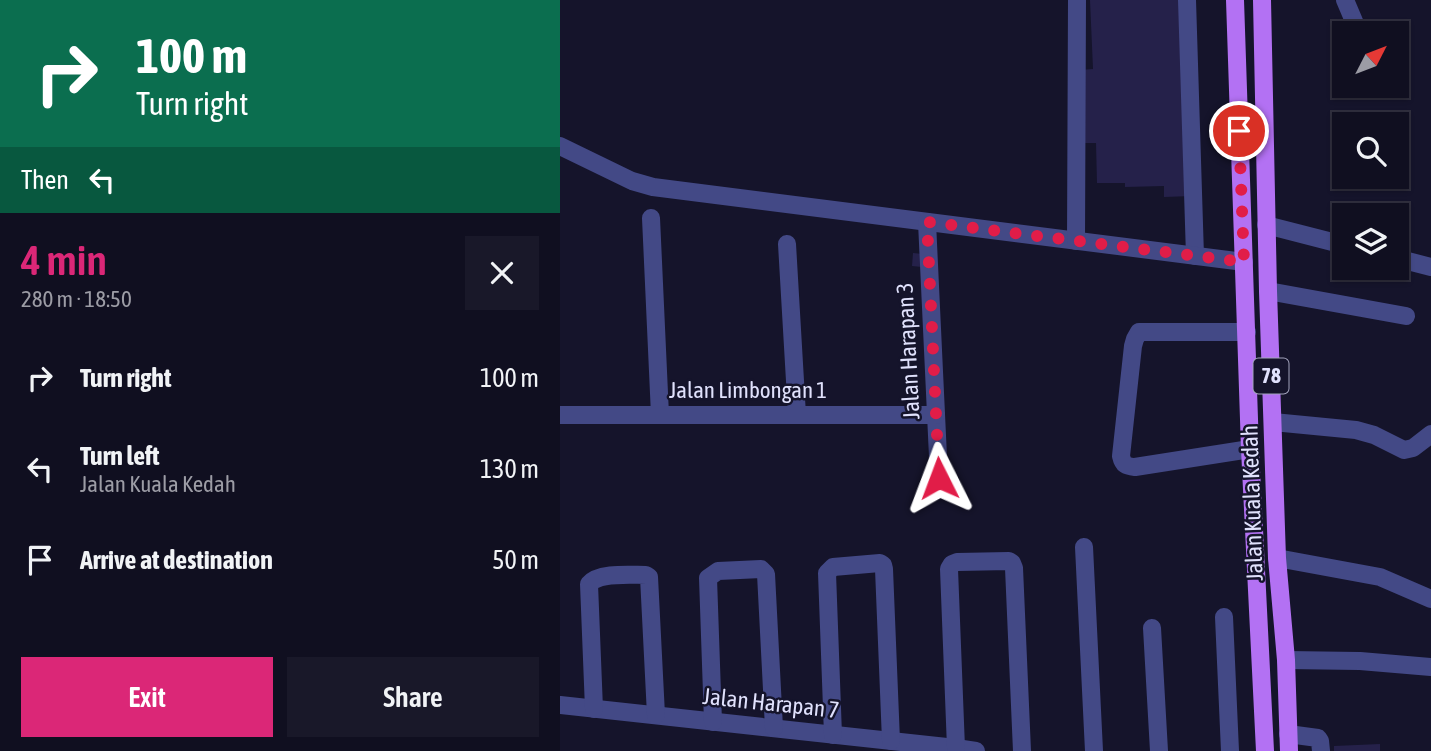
<!DOCTYPE html>
<meta charset="utf-8">
<style>
body{margin:0;font-family:"Asap Condensed",sans-serif;background:#191829;color:#f1f3f6;height:100vh;display:flex;flex-direction:column;font-size:26px;white-space:nowrap}
*{box-sizing:border-box;margin:0}
p{font-size:23px;color:#9c9ca5}
.icon{flex:none;width:38px;height:38px;fill:none;stroke:currentColor;stroke-width:2;stroke-linecap:round;stroke-linejoin:round}
.map{position:relative;flex:1;overflow:hidden}
.sheet{display:flex;flex-direction:column;background:#100f20;width:560px}
.sheet>*{flex:none}
.banner{background:#0b6e4f;color:#fff;overflow:hidden}
.needle{width:46px;rotate:48deg}
.controls{position:absolute;left:772px;top:21px;display:grid;gap:14px}
.controls a{display:grid;place-items:center;width:77px;height:77px;border-radius:0px;background:#100f20;box-shadow:0 2px 5px #0004,0 0 0 2px #302f3e;font-size:35px}
.pin{position:absolute;display:grid;place-items:center;width:60px;height:60px;color:#fff;margin:-30px;border:4px solid #fff;border-radius:50%;box-shadow:0 2px 7px #0007}
.me{position:absolute;width:77px;margin:-38px;rotate:357deg;stroke-linejoin:round;filter:drop-shadow(0 0 5px #0008)}
.turn{display:flex;align-items:center;gap:24px;height:147px;padding:0 21px;font-size:32px}
.turn .icon{width:91px;height:91px;stroke-width:2.5}
.turn b{display:block;font-size:49px;line-height:60px}
.then{display:flex;align-items:center;height:66px;padding:0 21px;background:#0003;gap:14px;font-size:26px}
.round{display:grid;place-items:center;flex:none;width:74px;height:74px;border-radius:0px;background:#191829}
.overview{display:flex;align-items:center;justify-content:space-between;height:119px;padding:0 21px}
h1{font-size:42px;font-weight:600;line-height:52px;color:#db2777}
.primary-button{display:flex;gap:14px;margin-top:auto;padding:14px 21px}
.primary-button a{flex:1;height:80px;border-radius:0px;background:#db2777;color:#fff;font-size:28px;font-weight:600;line-height:80px;text-align:center}
.primary-button a+a{background:#191829;color:#f1f3f6}
ul{padding:0;list-style:none}
li{display:flex;align-items:center;gap:21px;height:91px;padding:0 21px}
li div{flex:1}
li b{display:block;font-size:26px}
li em{font-style:normal}
main{display:flex;flex:1;min-height:0}
.map>svg:first-child{display:block}
.building{fill:#25214a}
.lines{fill:none;stroke-linecap:round;stroke-linejoin:round}
.minor{stroke:#434986;stroke-width:18}
.major{stroke:#b371f3;stroke-width:18}
.route{stroke:#e11d48;stroke-width:12;stroke-dasharray:0 21.6}
.labels{text-anchor:middle;stroke-width:5;stroke-linejoin:round;paint-order:stroke}
.shield{fill:#15142b;stroke:#a3a4bd;stroke-width:2}
.shield-label{font-size:21px;font-weight:bold;fill:#e0e1fc}
.street-label{font-size:23px;fill:#e0e1fc;stroke:#15142b}
</style>
<main>
<section class="sheet">
<div class="banner">
<div class="turn"><svg class="icon" aria-label="right" viewBox="0 0 24 24"><path d="M7 20v-9h11M14 6l5 5-5 5"/></svg><div><b>100 m</b>Turn right</div></div>
<div class="then">Then<svg class="icon" aria-label="left" viewBox="0 0 24 24"><path d="M17 20v-9H6M10 6l-5 5 5 5"/></svg></div>
</div>
<div class="overview"><div><h1>4 min</h1><p>280 m · 18:50</p></div><a class="round"><svg class="icon" aria-label="close" viewBox="0 0 24 24"><path d="M6 6l12 12M18 6L6 18"/></svg></a></div>
<ul>
<li><svg class="icon" aria-label="right" viewBox="0 0 24 24"><path d="M7 20v-9h11M14 6l5 5-5 5"/></svg><div><b>Turn right</b></div><em>100 m</em></li>
<li><svg class="icon" aria-label="left" viewBox="0 0 24 24"><path d="M17 20v-9H6M10 6l-5 5 5 5"/></svg><div><b>Turn left</b><p>Jalan Kuala Kedah</p></div><em>130 m</em></li>
<li><svg class="icon" aria-label="arrive" viewBox="0 0 24 24"><path d="M6 21V4h12l-3 4 3 4H6"/></svg><div><b>Arrive at destination</b></div><em>50 m</em></li>
</ul>
<div class="primary-button"><a>Exit</a><a>Share</a></div>
</section>
<div class="map">
<svg width="871" height="751" viewBox="0 0 871 751">
<rect width="100%" height="100%" fill="#15142b"/>
<g class="building">
<polygon points="530,0 624,0 632,196 604,197 604,186 565,187 565,183 537,183 536,143 522,143 519,70 533,69"/>
<polygon points="353,253 363,254 362,267 352,266"/>
<polygon points="820,744 820,751 774,751 774,746"/>
</g>
<g class="lines">
<g class="minor">
<polyline points="627,0 635,256"/>
<polyline points="785,0 799,33"/>
<polyline points="0,146 72,181 93,187 684,262"/>
<polyline points="91,218 100,415"/>
<polyline points="367,222 379,478"/>
<polyline points="706,225 784,245"/>
<polyline points="516,241 517,0"/>
<polyline points="227,244 237,415"/>
<polyline points="836,258 871,267"/>
<polyline points="708,291 846,316"/>
<path d="M687,332h-108l-4,7 -2,7 -12,110c2,9 5,10 14,11l115,-18"/>
<polyline points="0,415 376,415"/>
<polyline points="713,422 796,430 814,435 844,450 853,448 871,434"/>
<polyline points="524,547 534,751"/>
<polyline points="717,558 820,577 871,599"/>
<polyline points="664,617 670,751"/>
<polyline points="592,628 599,751"/>
<polyline points="726,660 800,661 871,667"/>
<polyline points="0,705 396,748 416,751"/>
<path d="M34,709l-5,-125c10,-12 41,-9 57,-9l3,2 7,138"/>
<polyline points="153,722 148,578 158,571 201,569 206,574 214,728"/>
<polyline points="728,734 758,738 760,741 761,751"/>
<polyline points="273,735 267,573 273,567 320,563 323,565 324,569 331,741"/>
<polyline points="396,748 389,569 392,564 397,562 449,561 452,563 454,568 462,751"/>
</g>
<g class="major">
<polyline points="675,0 690,449 705,751"/>
<polyline points="702,0 708,291 717,558 726,660 729,751"/>
</g>
</g>
<g class="lines">
<polyline class="route" points="379,478 367,222 684,262 679,131"/>
</g>
<g class="labels">
<rect class="shield" x="693.5" y="358.5" width="35" height="35" rx="5"/>
<g class="shield-label">
<text x="711" y="383">78</text>
</g>
<g class="street-label">
<text transform="translate(348 351) rotate(-93)" y="8">Jalan Harapan 3</text>
<text x="188" y="398">Jalan Limbongan 1</text>
<text transform="translate(692 503) rotate(-92)" y="8">Jalan Kuala Kedah</text>
<text transform="translate(211 703) rotate(6)" y="8">Jalan Harapan 7</text>
</g>
</g>
</svg>
<div class="controls">
<a><svg class="needle" viewBox="-14 -14 28 28"><path d="M0-13l5 13h-10z" fill="#e53935"/><path d="M0 13l5-13h-10z" fill="#9c9ca5"/></svg></a>
<a><svg class="icon" aria-label="search" viewBox="0 0 24 24"><circle cx="10" cy="10" r="6"/><path d="M15 15l6 6"/></svg></a>
<a><svg class="icon" aria-label="layers" viewBox="0 0 24 24"><path d="M12 4l9 5-9 5-9-5zM3 14l9 5 9-5"/></svg></a>
</div>
<div class="pin" style="left:679px;top:131px;background:#d93025"><svg class="icon" aria-label="arrive" viewBox="0 0 24 24"><path d="M6 21V4h12l-3 4 3 4H6"/></svg></div>
<svg class="me" style="left:379px;top:478px" viewBox="-20 -20 40 40"><path d="M0-17L14 15 0 8-14 15z" fill="#e11d48" stroke="#fff" stroke-width="4"/></svg>
</div>
</main>
